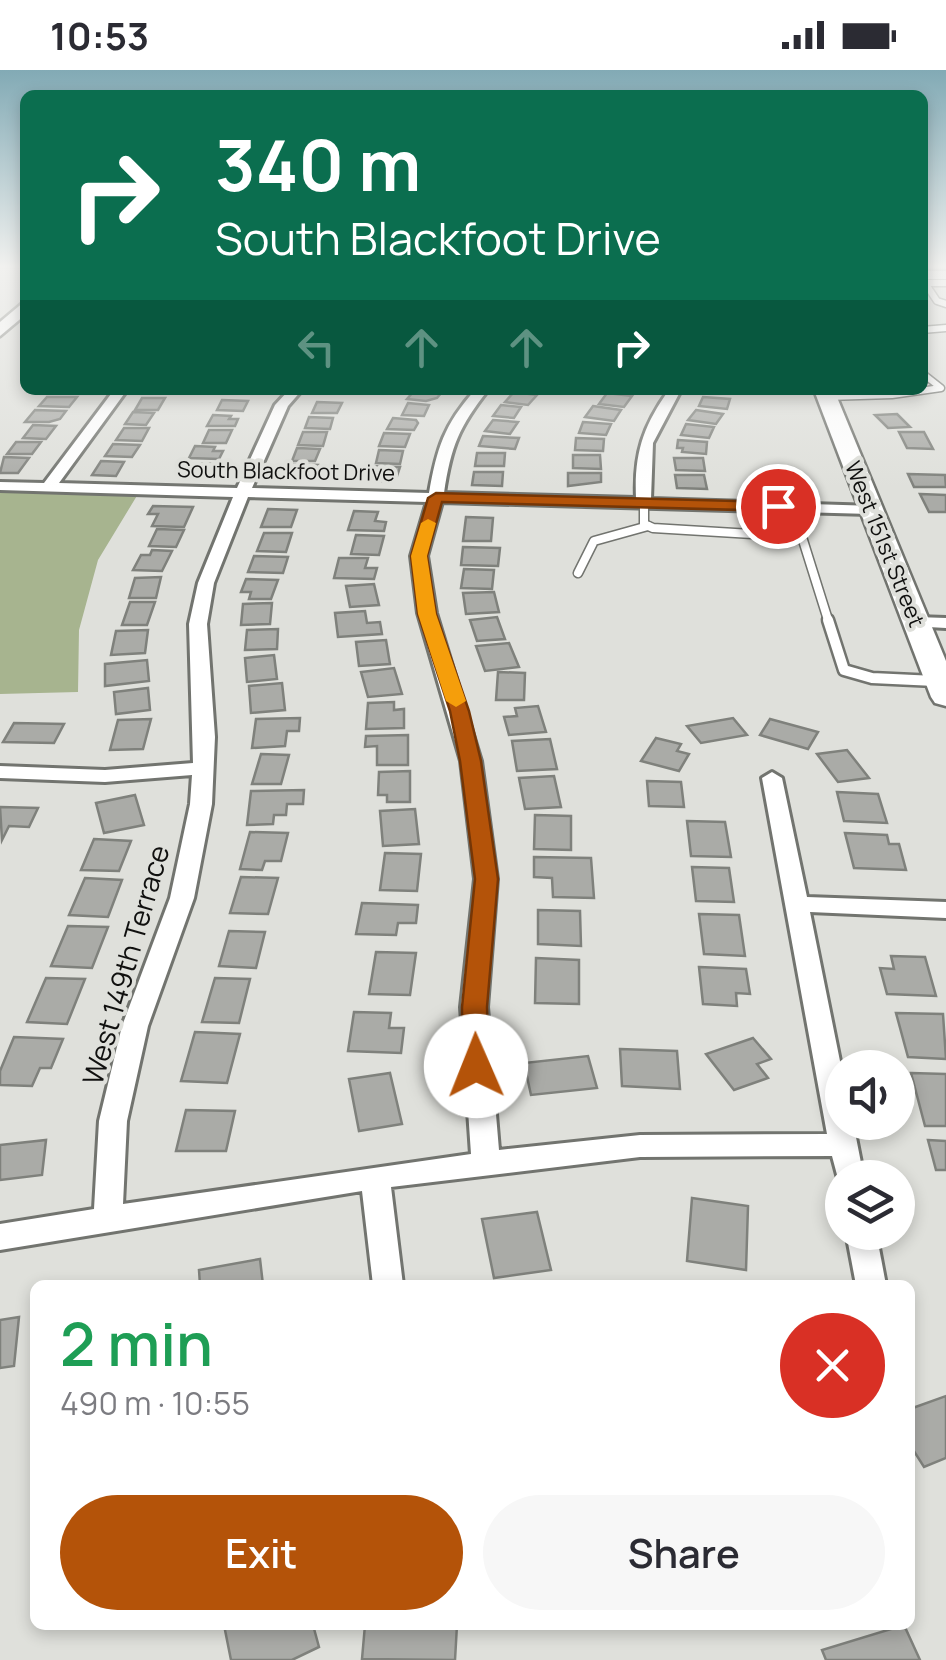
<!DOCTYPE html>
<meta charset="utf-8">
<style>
body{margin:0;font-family:Manrope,sans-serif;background:#f7f7f7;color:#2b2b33;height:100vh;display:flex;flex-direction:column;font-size:38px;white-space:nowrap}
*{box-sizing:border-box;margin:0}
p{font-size:32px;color:#7c7c81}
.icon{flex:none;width:55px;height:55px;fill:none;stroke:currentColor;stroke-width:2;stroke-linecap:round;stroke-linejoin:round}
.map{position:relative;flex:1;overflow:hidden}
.sheet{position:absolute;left:30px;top:1210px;width:885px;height:350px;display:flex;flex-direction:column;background:#fff;border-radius:15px;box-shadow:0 5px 15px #0003}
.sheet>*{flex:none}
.guide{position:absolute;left:20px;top:20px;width:908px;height:305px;border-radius:15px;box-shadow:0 5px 15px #0003;background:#0b6e4f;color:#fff;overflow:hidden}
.fabs{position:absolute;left:825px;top:980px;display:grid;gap:20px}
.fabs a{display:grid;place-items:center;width:90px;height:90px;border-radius:50%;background:#fff;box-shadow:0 5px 15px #0003;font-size:50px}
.pin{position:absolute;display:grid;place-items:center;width:85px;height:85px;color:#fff;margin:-42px;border:5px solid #fff;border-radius:50%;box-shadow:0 2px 10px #0007}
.me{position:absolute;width:110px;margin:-55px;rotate:359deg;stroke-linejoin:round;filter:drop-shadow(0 0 8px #0008)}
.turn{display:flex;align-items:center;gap:35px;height:210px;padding:0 30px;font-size:45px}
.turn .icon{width:130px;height:130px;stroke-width:2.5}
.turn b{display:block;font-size:70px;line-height:85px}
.lanes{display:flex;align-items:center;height:95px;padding:0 30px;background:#0003;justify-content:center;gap:50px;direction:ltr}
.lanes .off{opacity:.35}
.round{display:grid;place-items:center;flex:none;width:105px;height:105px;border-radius:52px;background:#f7f7f7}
.headline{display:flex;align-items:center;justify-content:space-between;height:170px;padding:0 30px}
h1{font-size:60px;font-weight:600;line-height:75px;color:#1e9e55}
.primary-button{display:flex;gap:20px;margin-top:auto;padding:20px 30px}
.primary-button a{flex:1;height:115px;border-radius:60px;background:#b45309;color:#fff;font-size:40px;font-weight:600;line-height:115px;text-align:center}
.primary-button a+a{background:#f7f7f7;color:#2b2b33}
.status{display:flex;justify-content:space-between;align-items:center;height:70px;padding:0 50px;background:#fff;direction:ltr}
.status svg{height:28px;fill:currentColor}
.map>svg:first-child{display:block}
.green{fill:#a7b48f}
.building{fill:#aaaba7;stroke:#7f817c;stroke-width:2.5}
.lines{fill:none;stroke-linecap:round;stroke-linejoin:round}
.lane-far2-casing{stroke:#72746f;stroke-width:9}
.lane-far1-casing{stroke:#72746f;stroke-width:11}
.lane-casing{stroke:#72746f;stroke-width:15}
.street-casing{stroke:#72746f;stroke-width:6}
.secondary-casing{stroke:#72746f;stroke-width:5}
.primary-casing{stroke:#72746f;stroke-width:5}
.lane-far2{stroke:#fff;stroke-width:6}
.lane-far1{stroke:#fff;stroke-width:8}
.lane{stroke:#fff;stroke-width:10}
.street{fill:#fff;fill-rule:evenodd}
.secondary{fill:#fff;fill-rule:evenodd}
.primary{fill:#fff;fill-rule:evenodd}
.route{fill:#b45309;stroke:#753606;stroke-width:2.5}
.slow{fill:#f59e0b}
.labels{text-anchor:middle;stroke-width:8;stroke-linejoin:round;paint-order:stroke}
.far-street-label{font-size:22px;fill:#10100f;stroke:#dfe0db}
.street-label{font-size:28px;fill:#10100f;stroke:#dfe0db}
</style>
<div class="status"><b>10:53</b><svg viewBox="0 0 49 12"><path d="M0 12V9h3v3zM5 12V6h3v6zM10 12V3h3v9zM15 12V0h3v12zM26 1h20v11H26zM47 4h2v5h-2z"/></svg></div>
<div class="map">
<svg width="946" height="1590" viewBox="0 0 946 1590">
<rect width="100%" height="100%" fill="#dfe0db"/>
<polygon class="green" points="0,420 138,424 98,490 79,560 78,622 0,624"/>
<g class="building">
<polygon points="415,320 424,320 442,322 437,328 426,331 407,329"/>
<polygon points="514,322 537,325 528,335 505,332"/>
<polygon points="607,323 632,326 624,337 599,334"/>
<polygon points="47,327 77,327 69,337 39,336"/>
<polygon points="703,327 730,329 727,339 699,336"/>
<polygon points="142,328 165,328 158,340 135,340"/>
<polygon points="222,330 248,331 243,341 217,340"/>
<polygon points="317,332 342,333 337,343 312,343"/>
<polygon points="408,333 429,335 424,346 402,345"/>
<polygon points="501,335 521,337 514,348 493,346"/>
<polygon points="593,336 621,340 614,351 585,347"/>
<polygon points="35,340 66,341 60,349 49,352 25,352"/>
<polygon points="696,340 723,344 716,354 688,350"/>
<polygon points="133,342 154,343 146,355 125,354"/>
<polygon points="897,344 910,357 888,358 875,345"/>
<polygon points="213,345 231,346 229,349 238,349 235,356 207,356"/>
<polygon points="309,347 333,348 330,359 305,358"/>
<polygon points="393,348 416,350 418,353 414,360 387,359"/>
<polygon points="493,350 518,352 510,364 485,361"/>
<polygon points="583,352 611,354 606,365 579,363"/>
<polygon points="686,354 714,357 709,368 681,365"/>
<polygon points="33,355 56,356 46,369 23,368"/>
<polygon points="124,358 149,358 142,371 116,370"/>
<polygon points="209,360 232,360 226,373 203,373"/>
<polygon points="303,362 327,362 323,376 298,375"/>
<polygon points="899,362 924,362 933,379 907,378"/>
<polygon points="384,363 410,364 405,377 379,376"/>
<polygon points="483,366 519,368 515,379 479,376"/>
<polygon points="576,368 604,369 603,381 575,380"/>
<polygon points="678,370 707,372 706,384 682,382 683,378 677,378"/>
<polygon points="16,372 41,372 32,384 7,384"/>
<polygon points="113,374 140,375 132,387 105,386"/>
<polygon points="195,376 215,377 213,381 223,381 219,389 189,388"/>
<polygon points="297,378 320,379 315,391 292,391"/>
<polygon points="379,380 403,381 400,394 376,393"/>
<polygon points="477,383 505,383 504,396 475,396"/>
<polygon points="573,385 600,385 601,399 573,398"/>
<polygon points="4,387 29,388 18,403 0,403"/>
<polygon points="674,388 703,388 705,401 676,400"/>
<polygon points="101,391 124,392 116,406 92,405"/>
<polygon points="181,393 215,394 209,406 180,405 184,397 179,397"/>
<polygon points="289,394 318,395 314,406 285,406"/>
<polygon points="367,396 400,397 397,406 387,406 386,411 362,411"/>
<polygon points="474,402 503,402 502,416 472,415"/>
<polygon points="568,403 601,403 601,412 568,416"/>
<polygon points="908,404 945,405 946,417 914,417"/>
<polygon points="675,405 704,405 707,419 677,418"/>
<polygon points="920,424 946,425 946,442 929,442"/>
<polygon points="153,436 193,437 184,457 152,456 158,444 148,444"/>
<polygon points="268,439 297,440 291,457 261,457"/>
<polygon points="354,441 378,442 375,451 386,452 384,461 348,460"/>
<polygon points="466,447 493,448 491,471 463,471"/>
<polygon points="157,459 184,460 176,477 149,476"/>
<polygon points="264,463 292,463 286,482 257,481"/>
<polygon points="356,465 384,466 379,485 351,484"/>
<polygon points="463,477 500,478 498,496 461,495"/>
<polygon points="152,480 172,481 162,501 133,500 141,485 150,485"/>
<polygon points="254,486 288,487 283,503 248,502"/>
<polygon points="339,488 368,488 365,498 377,498 374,509 334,508"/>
<polygon points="464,499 494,500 492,519 461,518"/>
<polygon points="161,507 156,528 129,528 135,508"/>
<polygon points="246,509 278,510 271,529 249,529 251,522 241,522"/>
<polygon points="374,514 379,535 350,537 346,516"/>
<polygon points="494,522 499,542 466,544 463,523"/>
<polygon points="130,532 155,532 147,555 122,555"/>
<polygon points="272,533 270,554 241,555 243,534"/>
<polygon points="365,541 367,553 380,552 382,564 338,567 335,543"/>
<polygon points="497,547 505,569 477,571 470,550"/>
<polygon points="278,559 277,579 245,580 247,560"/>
<polygon points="148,560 145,583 111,585 116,561"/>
<polygon points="386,570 390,594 359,596 356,572"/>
<polygon points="509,573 519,597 485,601 476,576"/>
<polygon points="274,585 277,609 247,612 245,588"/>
<polygon points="147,590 149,611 105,616 105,594"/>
<polygon points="394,598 402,624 368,627 361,602"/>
<polygon points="498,602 525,603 524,630 496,630"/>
<polygon points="282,613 285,640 251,643 249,616"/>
<polygon points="148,618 150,640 116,644 114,622"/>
<polygon points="394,632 394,640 404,639 404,658 366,659 368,633"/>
<polygon points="538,636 546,662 509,665 504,647 517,646 515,638"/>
<polygon points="300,648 299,661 287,661 285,676 252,678 256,649"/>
<polygon points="733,648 747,665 701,673 687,656"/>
<polygon points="151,649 143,679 110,680 118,650"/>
<polygon points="770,649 818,662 808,679 760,665"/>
<polygon points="14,653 64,654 54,673 3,672"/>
<polygon points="408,665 408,695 377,695 377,676 365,677 366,666"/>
<polygon points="656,668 681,674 677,681 689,684 679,701 641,691"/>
<polygon points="550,669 557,699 517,701 512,671"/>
<polygon points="847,680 869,708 838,712 817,684"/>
<polygon points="261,684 289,685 281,714 252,714"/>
<polygon points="410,701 410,732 387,732 387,725 378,725 379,702"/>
<polygon points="554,706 561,737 525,739 519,708"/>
<polygon points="647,711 681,712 684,737 649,736"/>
<polygon points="304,720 303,734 287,734 286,745 274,745 273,754 247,755 251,721"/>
<polygon points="837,722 878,724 887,753 844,751"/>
<polygon points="135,725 144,755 104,763 96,733"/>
<polygon points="0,737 38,738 29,757 9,756 2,770"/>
<polygon points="415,739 419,774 383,776 380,741"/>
<polygon points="535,745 571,746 571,780 534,779"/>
<polygon points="687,751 725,752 731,787 691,786"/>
<polygon points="250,762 288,763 281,791 265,791 262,800 240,799"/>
<polygon points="845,763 887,765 889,774 899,774 906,800 854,798"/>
<polygon points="94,769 131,771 119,801 81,800"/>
<polygon points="385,783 421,784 417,821 380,820"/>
<polygon points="534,787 591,788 594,828 553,827 552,808 534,807"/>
<polygon points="692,797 729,798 734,832 696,831"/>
<polygon points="241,807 278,808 268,844 230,843"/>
<polygon points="85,808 122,810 108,847 69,845"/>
<polygon points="362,833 418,835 416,853 398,853 396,865 356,864"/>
<polygon points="538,840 580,841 581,876 538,874"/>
<polygon points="699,844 739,845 745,886 704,884"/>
<polygon points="68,856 108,857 92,898 51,896"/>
<polygon points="229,861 265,862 256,898 219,896"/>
<polygon points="376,882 416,883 410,925 369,924"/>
<polygon points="891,886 925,887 936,926 887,924 880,898 894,899"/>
<polygon points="536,888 579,890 579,934 535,933"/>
<polygon points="699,897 746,899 750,924 736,923 737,936 703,934"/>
<polygon points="46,908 85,909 67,954 27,952"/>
<polygon points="215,908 250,909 239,953 202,952"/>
<polygon points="354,942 391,943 389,958 404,958 401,983 348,981"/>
<polygon points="896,943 943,944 946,989 908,987"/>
<polygon points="195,962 240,964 227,1013 181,1011"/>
<polygon points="14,967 63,969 51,998 40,998 32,1016 0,1015 0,1001"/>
<polygon points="753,968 771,989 757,994 768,1008 734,1020 706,984"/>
<polygon points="620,979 677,981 680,1019 622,1016"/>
<polygon points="588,986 597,1018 531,1025 524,993"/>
<polygon points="390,1003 402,1054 359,1061 349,1009"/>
<polygon points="911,1003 946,1004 946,1056 925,1056"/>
<polygon points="186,1040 235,1041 226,1081 176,1081"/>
<polygon points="46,1070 42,1105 0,1110 0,1075"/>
<polygon points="928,1070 946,1071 946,1100 936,1100"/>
<polygon points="692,1128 748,1136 746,1200 687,1191"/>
<polygon points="537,1142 551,1200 494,1208 482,1149"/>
<polygon points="260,1189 263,1215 200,1215 199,1200"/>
<polygon points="19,1247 14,1296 0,1298 0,1250"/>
<polygon points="946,1326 946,1388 924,1397 910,1375 910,1339"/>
<polygon points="224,1555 313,1555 319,1577 292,1590 231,1590"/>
<polygon points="365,1555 457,1555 455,1590 362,1589"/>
<polygon points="904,1555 920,1590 826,1590 822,1580"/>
</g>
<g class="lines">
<g class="lane-far2-casing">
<g id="lane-far2">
<polyline points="922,213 946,213"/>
<polyline points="925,213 937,231 946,234"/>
<polyline points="922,260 946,258"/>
<polyline points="827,327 892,325 941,318 922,303"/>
</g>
</g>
<g class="lane-far1-casing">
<g id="lane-far1">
<polyline points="644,433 644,454 653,458 802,467 829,553"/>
<polyline points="578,503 594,471 648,456"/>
</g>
</g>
<g class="lane-casing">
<polyline id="lane" points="828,550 844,600 872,608 935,611"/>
</g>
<g class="street-casing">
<g id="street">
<path d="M114,320h13l-68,93 178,5 38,-83 14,-15h13l-14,16 -36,82 177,5c8,-45 15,-68 46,-103h13c-29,37 -37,56 -44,103l192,5c-2,-44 7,-72 33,-108h12l-28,53 -2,56 224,7 3,3 -8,5 -428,-12 -15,54 9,57 45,148 16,118 -10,128 12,143 141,-15 187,-1 -65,-356 10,-6 10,6 25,119 139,5v16l-136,-6 32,159v51h11l11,56h-22v9l-2,-1 -8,-30 -192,1 -249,30 12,98h-30l-11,-94 -362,59v-26l94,-15 5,-88 23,-95 48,-128 20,-94 2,-29 -87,7 -105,-4v-12l105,4 88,-7 -4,-139 9,-41 35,-86 -233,-7v-8l44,1zM248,427l179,5 -16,54 7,57 43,148 14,118 -14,128 10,147 -348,50 4,-83 21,-95 46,-128 18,-94 3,-67 -8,-113 7,-41z"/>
<polygon points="916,547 946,548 946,558 910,556 907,552"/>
<polygon points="846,1162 876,1162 886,1215 856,1215"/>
</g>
</g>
<g class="secondary-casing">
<g id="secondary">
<rect x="922" y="201" width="24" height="8"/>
<polygon points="25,231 25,245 0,266 0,252"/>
</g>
</g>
<g class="primary-casing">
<polygon id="primary" points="814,320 834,320 946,591 946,636 935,633 931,627"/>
</g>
<use href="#lane-far2" class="lane-far2"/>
<use href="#lane-far1" class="lane-far1"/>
<use href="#lane" class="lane"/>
<use href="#street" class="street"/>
<use href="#secondary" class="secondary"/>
<use href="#primary" class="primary"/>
</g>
<linearGradient id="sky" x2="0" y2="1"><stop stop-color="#82aab5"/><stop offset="0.47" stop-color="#f1f1ef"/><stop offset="1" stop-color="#f1f1ef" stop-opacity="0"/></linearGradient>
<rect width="946" height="418" fill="url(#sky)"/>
<polygon class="route" points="436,423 778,432 786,436 778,441 442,432 427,486 436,544 469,641 481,691 498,809 487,937 489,996 485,1003 466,1003 462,996 462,937 475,809 460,691 450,641 418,544 411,486 428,428"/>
<polygon class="slow" points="428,449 436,453 427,486 436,544 466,631 456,637 446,631 418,544 411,486 421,453"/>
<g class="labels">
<g class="far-street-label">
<text transform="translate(286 401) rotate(1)" y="8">South Blackfoot Drive</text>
<text transform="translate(885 474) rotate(68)" y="8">West 151st Street</text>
</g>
<g class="street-label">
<text transform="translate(126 895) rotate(-74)" y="10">West 149th Terrace</text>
</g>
</g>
</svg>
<div class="fabs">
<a><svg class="icon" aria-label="sound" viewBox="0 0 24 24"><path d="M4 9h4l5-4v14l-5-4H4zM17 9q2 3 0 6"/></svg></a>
<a><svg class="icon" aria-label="layers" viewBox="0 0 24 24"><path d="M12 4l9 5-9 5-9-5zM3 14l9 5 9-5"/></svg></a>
</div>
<div class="pin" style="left:778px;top:436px;background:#d93025"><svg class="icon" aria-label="arrive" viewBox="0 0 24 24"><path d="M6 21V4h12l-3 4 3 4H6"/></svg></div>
<svg class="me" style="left:476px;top:996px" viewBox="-20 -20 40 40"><circle r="19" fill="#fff"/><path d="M0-13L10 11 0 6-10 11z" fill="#b45309"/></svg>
<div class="guide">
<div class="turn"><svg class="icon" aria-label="right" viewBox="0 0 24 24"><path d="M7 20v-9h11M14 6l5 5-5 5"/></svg><div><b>340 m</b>South Blackfoot Drive</div></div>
<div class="lanes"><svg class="icon off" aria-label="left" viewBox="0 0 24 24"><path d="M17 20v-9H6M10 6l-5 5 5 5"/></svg><svg class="icon off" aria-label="ahead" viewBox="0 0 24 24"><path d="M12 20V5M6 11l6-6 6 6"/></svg><svg class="icon off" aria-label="ahead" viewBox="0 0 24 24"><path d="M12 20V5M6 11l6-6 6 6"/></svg><svg class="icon" aria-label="right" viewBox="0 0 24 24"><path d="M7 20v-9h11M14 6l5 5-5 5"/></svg></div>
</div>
<section class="sheet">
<div class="headline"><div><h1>2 min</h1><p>490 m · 10:55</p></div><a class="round" style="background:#d93025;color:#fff"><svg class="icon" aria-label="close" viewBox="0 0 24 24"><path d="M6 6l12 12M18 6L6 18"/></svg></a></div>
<div class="primary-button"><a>Exit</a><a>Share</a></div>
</section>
</div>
